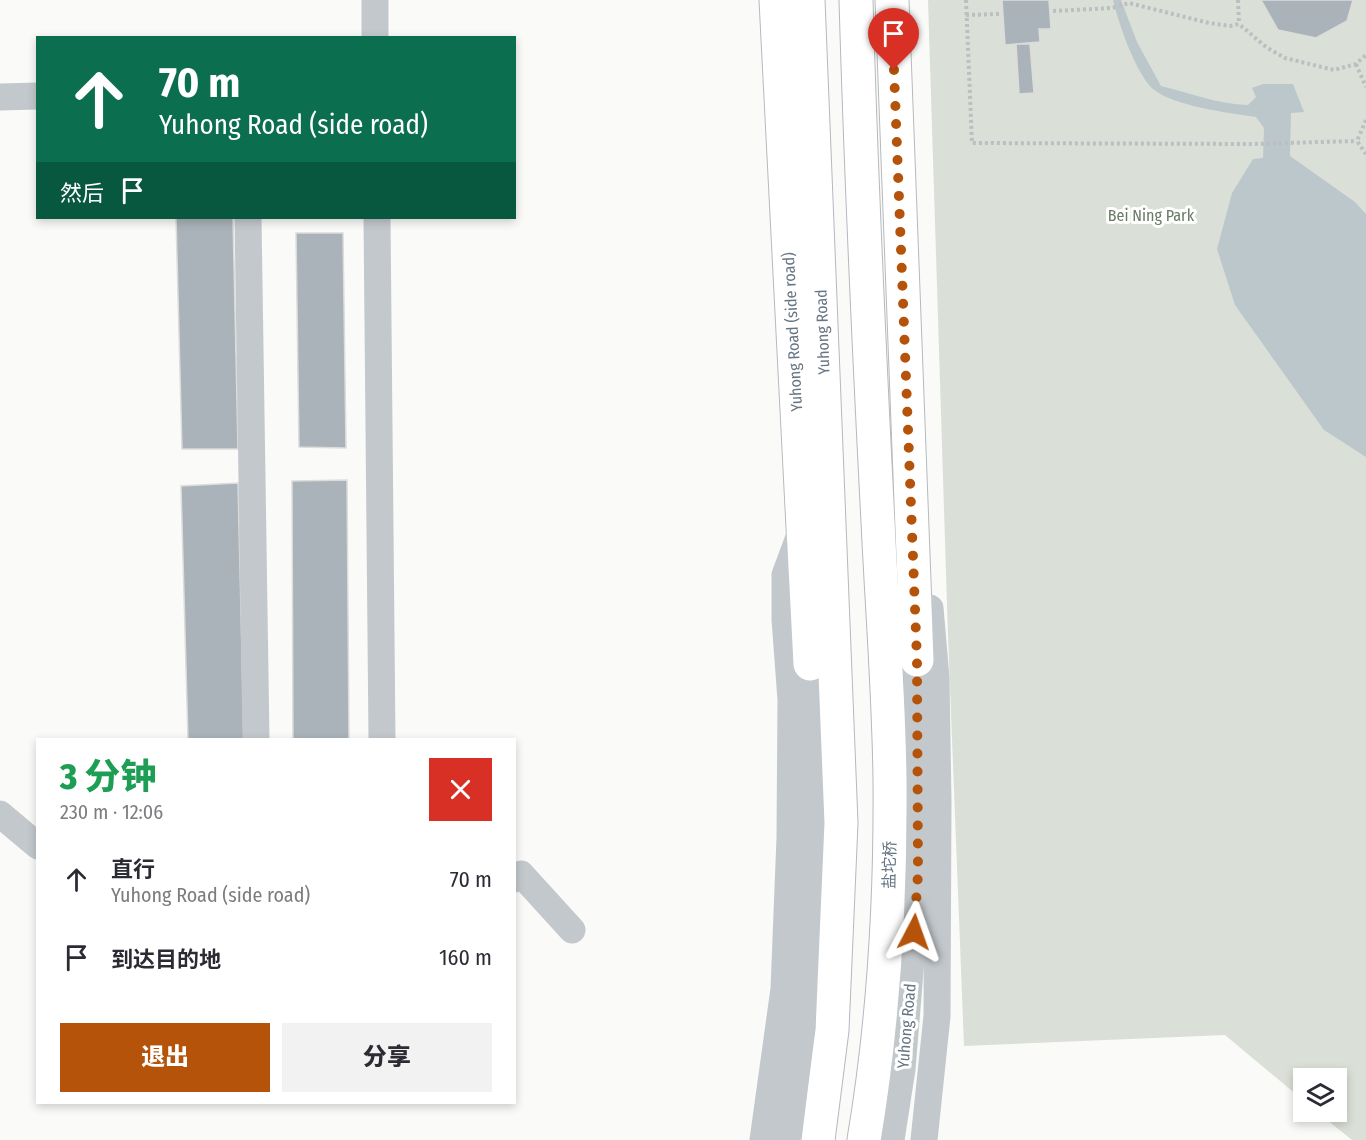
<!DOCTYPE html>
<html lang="zh">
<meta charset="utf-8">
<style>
body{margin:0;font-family:"Fira Sans Condensed","Noto Sans SC",sans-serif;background:#f2f2f3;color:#2b2b33;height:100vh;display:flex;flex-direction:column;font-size:22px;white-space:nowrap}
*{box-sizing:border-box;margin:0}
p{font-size:20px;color:#7c7c81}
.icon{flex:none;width:33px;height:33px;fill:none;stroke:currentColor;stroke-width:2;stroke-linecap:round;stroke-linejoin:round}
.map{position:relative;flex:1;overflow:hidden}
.sheet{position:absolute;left:36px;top:738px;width:480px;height:366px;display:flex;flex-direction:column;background:#fff;border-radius:0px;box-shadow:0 3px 9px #0003}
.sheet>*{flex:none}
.top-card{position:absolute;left:36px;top:36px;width:480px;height:183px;border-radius:0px;box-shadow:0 3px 9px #0003;background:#0b6e4f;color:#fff;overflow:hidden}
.buttons{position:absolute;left:1293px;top:1068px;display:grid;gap:12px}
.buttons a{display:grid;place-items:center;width:54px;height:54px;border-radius:0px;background:#fff;box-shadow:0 3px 9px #0003;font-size:30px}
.pin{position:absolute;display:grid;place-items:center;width:51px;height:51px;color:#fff;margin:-62px -26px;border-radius:50% 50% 50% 0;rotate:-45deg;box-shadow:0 0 6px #0007}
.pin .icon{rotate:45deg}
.me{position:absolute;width:66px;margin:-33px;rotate:4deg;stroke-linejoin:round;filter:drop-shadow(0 0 4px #0008)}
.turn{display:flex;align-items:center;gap:21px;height:126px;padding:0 24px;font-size:27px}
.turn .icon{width:78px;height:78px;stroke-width:2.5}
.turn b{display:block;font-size:42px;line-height:51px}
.then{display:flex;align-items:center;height:57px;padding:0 24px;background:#0003;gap:12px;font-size:22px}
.round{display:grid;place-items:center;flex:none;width:63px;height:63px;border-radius:0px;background:#f2f2f3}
.headline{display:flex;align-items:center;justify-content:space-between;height:102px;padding:0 24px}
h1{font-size:36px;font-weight:800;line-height:45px;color:#1e9e55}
.cta{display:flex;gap:12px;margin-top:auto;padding:12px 24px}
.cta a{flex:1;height:69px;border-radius:0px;background:#b45309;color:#fff;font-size:24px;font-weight:800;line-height:69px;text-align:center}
.cta a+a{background:#f2f2f3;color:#2b2b33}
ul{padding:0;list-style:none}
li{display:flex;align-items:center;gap:18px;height:78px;padding:0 24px}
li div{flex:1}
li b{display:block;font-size:22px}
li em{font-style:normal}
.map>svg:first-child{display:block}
.green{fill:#dadfd7}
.water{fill:#bcc7cc}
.building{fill:#aab3b9;stroke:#dcdcda;stroke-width:1.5}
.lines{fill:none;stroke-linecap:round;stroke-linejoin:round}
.major-casing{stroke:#b5babe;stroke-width:35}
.highway-casing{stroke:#b4b9bd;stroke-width:35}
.path{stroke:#bbbfc2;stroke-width:4;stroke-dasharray:3 3;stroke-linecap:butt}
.minor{stroke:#c3c8cc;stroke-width:27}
.major{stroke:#fff;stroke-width:33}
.highway{stroke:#fff;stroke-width:33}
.route{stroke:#b45309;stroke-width:10;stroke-dasharray:0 18}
.labels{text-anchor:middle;stroke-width:6;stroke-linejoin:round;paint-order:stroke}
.park-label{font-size:16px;fill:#677a64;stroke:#fff}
.street-label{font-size:16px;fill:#657583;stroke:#fff}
</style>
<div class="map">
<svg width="1366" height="1140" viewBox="0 0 1366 1140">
<rect width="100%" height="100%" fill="#fafaf8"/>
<polygon class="green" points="928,0 1366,0 1366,1140 1352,1140 1317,1112 1336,1112 1336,1078 1304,1078 1303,1100 1225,1035 964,1046 948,636"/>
<path class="water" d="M1113,0h8l16,42 24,44c29,7 56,18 87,19l8,-8 -4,-9 11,-4h30l11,28 -13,1 -1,43 65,46 11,12v243l-42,-27 -89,-125 -18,-56 15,-56 21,-34 10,-1 1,-30 -8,-11c-27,-4 -83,-11 -103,-28 -17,-15 -35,-67 -40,-89z"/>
<g class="building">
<polygon points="1002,0 1049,0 1051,29 1039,29 1040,42 1005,45"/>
<polygon points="1261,0 1353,0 1347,21 1316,38 1278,30"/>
<polygon points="1016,44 1030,44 1034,93 1019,94"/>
<polygon points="176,218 233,218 238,449 182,449"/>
<polygon points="296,233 343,233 346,448 299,447"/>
<polygon points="347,480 349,740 293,740 292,481"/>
<polygon points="238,483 244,740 188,740 181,486"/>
</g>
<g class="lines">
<g class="major-casing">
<g id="major">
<polyline points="776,0 810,664"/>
<polyline points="892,0 917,660"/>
</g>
</g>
<g class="highway-casing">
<g id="highway">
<polyline points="808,0 841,823 832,1030 818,1140"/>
<path d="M856,0c5,174 13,348 22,522 4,86 11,172 12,258 1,120 -6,241 -26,360"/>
</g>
</g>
<g class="path">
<polyline points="966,0 972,143 1252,144 1357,141"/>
<polyline points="1238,0 1239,24"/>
<polyline points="1053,11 1112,8 1129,3 1209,23 1230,26 1239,24 1266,47 1285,58 1334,70 1356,64 1366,55"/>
<polyline points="966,15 999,14"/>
<polyline points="1356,64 1366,87"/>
<polyline points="1366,120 1357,141 1366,154"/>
</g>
<g class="minor">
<polyline points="375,0 375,38"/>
<polyline points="0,97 38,96"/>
<polyline points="248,218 256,740"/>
<polyline points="377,218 382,740"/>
<polyline points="0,814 38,846"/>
<polyline points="514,879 521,874 572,930"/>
<polyline points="763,1140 784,989 790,838 791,700 785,619 785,575 801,532"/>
<polyline points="787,1140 799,1064 812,875 814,773 810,664"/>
<polyline points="891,1140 902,1069 918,874 917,660"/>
<polyline points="924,1140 937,1016 938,801 936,678 930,608"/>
</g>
<use href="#major" class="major"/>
<use href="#highway" class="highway"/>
</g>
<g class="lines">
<polyline class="route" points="894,70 917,660 918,874 914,932"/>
</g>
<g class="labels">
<g class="park-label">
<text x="1151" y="221">Bei Ning Park</text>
</g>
<g class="street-label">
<text transform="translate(792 332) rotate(-93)" y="6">Yuhong Road (side road)</text>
<text transform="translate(822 332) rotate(-92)" y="6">Yuhong Road</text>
<text transform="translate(889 865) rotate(-89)" y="6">盐坨桥</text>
<text transform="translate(906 1026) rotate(-85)" y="6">Yuhong Road</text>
</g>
</g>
</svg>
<div class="buttons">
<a><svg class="icon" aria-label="layers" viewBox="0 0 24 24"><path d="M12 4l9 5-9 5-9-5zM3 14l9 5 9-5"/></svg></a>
</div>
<div class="pin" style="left:894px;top:70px;background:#d93025"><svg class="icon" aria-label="arrive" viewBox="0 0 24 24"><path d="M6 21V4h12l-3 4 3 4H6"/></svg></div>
<svg class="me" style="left:914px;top:932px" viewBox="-20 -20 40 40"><path d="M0-17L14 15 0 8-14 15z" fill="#b45309" stroke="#fff" stroke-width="4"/></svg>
<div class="top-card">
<div class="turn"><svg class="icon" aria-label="ahead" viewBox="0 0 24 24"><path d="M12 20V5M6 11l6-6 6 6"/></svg><div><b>70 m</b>Yuhong Road (side road)</div></div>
<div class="then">然后<svg class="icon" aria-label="arrive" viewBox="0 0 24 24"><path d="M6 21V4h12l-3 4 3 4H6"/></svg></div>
</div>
<section class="sheet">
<div class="headline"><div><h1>3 分钟</h1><p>230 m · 12:06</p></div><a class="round" style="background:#d93025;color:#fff"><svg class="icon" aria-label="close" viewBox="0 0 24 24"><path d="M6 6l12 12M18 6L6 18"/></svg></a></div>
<ul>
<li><svg class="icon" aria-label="ahead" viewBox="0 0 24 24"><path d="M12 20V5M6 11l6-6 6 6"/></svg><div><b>直行</b><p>Yuhong Road (side road)</p></div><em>70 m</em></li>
<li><svg class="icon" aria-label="arrive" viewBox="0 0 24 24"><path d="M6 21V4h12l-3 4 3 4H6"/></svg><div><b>到达目的地</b></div><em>160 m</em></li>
</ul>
<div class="cta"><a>退出</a><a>分享</a></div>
</section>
</div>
